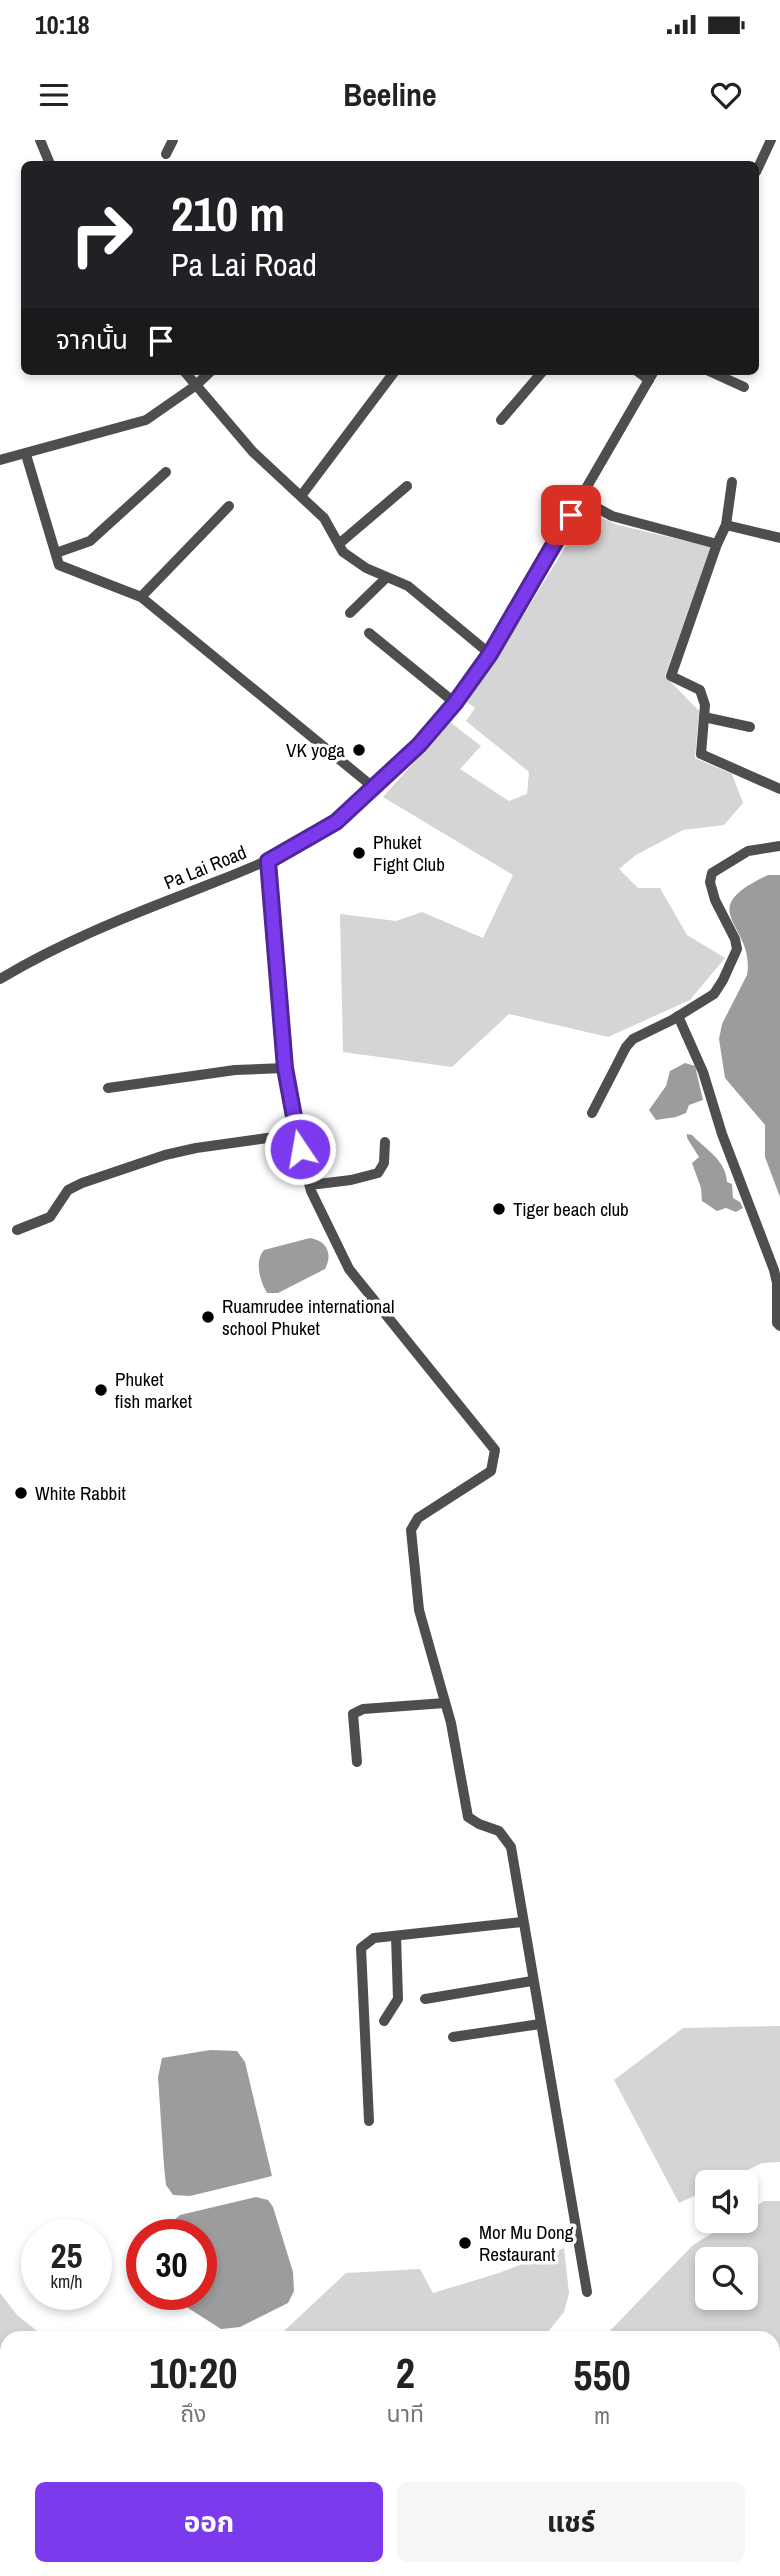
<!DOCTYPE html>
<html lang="th">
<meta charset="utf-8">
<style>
body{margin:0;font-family:"Archivo Narrow","Noto Sans Thai",sans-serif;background:#f6f6f6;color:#222;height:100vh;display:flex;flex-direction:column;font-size:26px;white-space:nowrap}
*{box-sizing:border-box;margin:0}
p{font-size:23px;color:#767676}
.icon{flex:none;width:38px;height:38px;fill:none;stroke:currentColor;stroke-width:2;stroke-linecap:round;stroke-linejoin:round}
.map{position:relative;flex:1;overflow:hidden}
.drawer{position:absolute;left:0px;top:2191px;width:780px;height:245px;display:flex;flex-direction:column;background:#fff;border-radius:21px 21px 0 0;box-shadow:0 4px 10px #0003}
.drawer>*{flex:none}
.guide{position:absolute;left:21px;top:21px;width:738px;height:214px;border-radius:10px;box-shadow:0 4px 10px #0003;background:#202124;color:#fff;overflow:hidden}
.fabs{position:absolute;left:695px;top:2030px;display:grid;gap:14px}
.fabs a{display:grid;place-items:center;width:63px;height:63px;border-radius:10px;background:#fff;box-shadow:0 4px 10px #0003;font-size:35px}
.speed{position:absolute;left:21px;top:2079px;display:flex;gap:14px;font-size:35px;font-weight:700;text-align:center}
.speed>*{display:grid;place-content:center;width:91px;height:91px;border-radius:50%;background:#fff;box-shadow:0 4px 10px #0003;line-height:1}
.speed small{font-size:18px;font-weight:400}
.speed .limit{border:10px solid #d22;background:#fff;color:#111}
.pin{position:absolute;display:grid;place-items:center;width:60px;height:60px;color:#fff;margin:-30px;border-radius:14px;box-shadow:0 4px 10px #0006}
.me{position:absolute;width:77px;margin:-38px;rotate:348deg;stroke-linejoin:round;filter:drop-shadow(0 0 5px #0008)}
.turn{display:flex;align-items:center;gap:24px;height:147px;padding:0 35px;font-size:32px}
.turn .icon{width:91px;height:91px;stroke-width:2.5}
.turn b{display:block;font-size:49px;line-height:60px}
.then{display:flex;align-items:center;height:66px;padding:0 35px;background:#0003;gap:14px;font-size:26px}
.eta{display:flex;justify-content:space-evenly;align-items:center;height:119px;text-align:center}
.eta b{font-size:42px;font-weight:700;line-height:49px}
.button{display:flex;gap:14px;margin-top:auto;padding:14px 35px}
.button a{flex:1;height:80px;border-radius:10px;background:#7c3aed;color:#fff;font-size:28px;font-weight:700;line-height:80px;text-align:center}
.button a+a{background:#f6f6f6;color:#222}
.status{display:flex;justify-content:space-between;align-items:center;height:49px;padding:0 35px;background:#fff;direction:ltr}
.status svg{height:19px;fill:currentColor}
header{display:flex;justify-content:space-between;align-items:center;height:91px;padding:0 35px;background:#fff;font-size:32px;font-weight:700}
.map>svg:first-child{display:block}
.green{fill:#d5d5d5;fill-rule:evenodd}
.water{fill:#9c9c9c}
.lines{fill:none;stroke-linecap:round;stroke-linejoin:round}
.minor{stroke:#4e4e4e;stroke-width:10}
.route-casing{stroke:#51269a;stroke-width:18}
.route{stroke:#7c3aed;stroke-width:12}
.poi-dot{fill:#000;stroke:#fff;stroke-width:2.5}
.labels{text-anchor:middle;stroke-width:7;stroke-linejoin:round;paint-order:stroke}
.poi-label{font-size:19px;fill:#000;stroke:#fff;text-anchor:start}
.street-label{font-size:19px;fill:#000;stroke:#fff}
</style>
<div class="status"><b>10:18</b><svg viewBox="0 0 49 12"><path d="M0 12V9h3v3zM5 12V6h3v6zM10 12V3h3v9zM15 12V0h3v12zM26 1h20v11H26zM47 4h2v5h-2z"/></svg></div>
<header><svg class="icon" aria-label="menu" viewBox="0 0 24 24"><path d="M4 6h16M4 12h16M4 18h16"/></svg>Beeline<svg class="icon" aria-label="heart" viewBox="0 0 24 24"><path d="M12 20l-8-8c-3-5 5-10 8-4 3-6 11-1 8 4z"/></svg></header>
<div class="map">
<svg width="780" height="2436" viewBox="0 0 780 2436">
<rect width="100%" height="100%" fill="#fff"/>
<g class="green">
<polygon points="587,372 618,385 711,407 665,536 699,571 695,618 732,634 743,663 724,685 683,690 636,715 619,729 638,748 660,748 687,795 725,818 690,860 608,897 509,874 452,927 343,912 340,774 396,781 422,772 483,798 513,735 383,657 450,582 481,606 460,629 509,661 527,654 529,632 466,581 475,568 467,562 500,513"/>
<polygon points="780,1886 780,2022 762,2023 723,2042 707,2042 707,2050 679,2063 614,1940 683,1888"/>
<path d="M764,2061h16v311l-6,4v-178h-171l90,-93 39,-24h14v-9zM746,2119v39h-39v-39z"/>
<polygon points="564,2108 569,2153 564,2172 543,2198 284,2198 283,2192 346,2133 420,2129 433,2153 499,2133"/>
<polygon points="0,2153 17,2175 46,2198 7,2198 7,2429 121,2429 124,2436 0,2436"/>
<polygon points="207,2429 470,2429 469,2436 210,2436"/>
<polygon points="549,2429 664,2429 661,2436 553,2436"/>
</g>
<g class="water">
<path d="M768,735h12v322l-15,-40v-32l-40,-47 -6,-39 3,-15 25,-49c9,-51 -57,-64 21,-100z"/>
<polygon points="685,923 695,926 703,960 689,965 686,973 676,977 656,980 649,970 666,946 670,931"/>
<path d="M687,994l5,1c14,15 34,25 35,47l5,2 1,14 7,4 3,6 -7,4 -10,-4 -9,3 -15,-10 -1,-13 -9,-25 7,-6 -12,-19z"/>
<path d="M310,1098c17,3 23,16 15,31l-47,24h-11c-7,-12 -13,-32 -3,-43z"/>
<polygon points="210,1910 237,1911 245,1922 272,2036 190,2056 173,2055 166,2045 164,2026 158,1937 162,1918"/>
<polygon points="256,2057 268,2060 273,2067 293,2132 294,2151 288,2163 240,2187 221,2189 185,2166 177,2154 201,2154 201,2095 169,2095 170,2084 180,2075"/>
<polygon points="0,2361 7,2365 7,2429 21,2429 23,2436 0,2436"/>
<polygon points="129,2429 202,2429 202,2436 133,2436"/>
</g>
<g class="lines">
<g class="minor">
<polyline points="40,0 50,24"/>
<polyline points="166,14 173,0"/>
<polyline points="756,32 771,0"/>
<polyline points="184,231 253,312 324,378 343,412 366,428 408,446 490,514"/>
<polyline points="637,231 649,240"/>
<polyline points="709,231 744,247"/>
<polyline points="501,280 543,231"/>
<polyline points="27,318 59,425 141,457 373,647"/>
<polyline points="0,320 146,280 195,246 211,231"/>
<polyline points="732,342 726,385 717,404 671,536 700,550 705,565 701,614 780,649"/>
<polyline points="301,356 395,231"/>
<polyline points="581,359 612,376 717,404"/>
<polyline points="726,385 780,398"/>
<polyline points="340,403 407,346"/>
<polyline points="56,413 90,401 166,332"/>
<polyline points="141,457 229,366"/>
<polyline points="350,473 386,438"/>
<polyline points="369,493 455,563"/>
<polyline points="704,577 750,587"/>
<polyline points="268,721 285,928 296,994 311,1051 349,1129 495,1310 491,1331 418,1378 411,1390 419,1470 451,1583 468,1677 479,1684 499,1691 511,1707 587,2152"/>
<path d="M0,839c60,-36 125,-62 190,-87 52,-21 117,-43 157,-81l72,-66 36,-42 35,-49 164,-283"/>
<polyline points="678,876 703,932 722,994 774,1130 777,1143 777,1183 780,1186"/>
<polyline points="108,948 235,930 285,928"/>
<polyline points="592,973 626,907 633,899 672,880 714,854 723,840 737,809 735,799 715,760 710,742 712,733 748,711 780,706"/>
<polyline points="310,1045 351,1040 378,1033 384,1023 385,1002"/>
<polyline points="17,1090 50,1077 68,1050 82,1043 165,1015 196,1008 296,994"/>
<polyline points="357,1622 353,1574 363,1569 445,1563"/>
<polyline points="425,1859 532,1841"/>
<polyline points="384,1881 398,1859 396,1796"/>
<polyline points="453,1897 540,1884"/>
<polyline points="369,1981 361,1808 374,1798 522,1782"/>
</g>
</g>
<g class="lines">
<g class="route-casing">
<polyline id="route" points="300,1009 285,928 268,721 336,682 419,605 455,563 490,514 571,375"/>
</g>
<use href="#route" class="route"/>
</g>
<g class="poi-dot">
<circle cx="359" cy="610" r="7"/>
<circle cx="359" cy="713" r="7"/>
<circle cx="499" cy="1069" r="7"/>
<circle cx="208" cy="1177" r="7"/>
<circle cx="101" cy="1250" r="7"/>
<circle cx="21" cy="1353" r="7"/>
<circle cx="465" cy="2103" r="7"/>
</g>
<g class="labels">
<g class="poi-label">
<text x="345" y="617" text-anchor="end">VK yoga</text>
<text x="373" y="709">Phuket<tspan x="373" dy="22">Fight Club</tspan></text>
<text x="513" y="1076">Tiger beach club</text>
<text x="222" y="1173">Ruamrudee international<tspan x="222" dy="22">school Phuket</tspan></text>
<text x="115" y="1246">Phuket<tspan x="115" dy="22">fish market</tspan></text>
<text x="35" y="1360">White Rabbit</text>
<text x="479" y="2099">Mor Mu Dong<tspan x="479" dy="22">Restaurant</tspan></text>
</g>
<g class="street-label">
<text transform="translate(205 727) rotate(-22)" y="7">Pa Lai Road</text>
</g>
</g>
</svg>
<div class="fabs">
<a><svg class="icon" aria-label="sound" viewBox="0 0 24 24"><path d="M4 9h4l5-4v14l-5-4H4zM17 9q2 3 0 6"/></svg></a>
<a><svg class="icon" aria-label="search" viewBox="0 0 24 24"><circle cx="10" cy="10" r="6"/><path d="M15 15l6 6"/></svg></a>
</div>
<div class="speed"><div>25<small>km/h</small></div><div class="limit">30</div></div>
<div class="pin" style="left:571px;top:375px;background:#d93025"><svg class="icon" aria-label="arrive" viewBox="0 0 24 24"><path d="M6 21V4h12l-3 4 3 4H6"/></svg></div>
<svg class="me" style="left:300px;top:1009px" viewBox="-20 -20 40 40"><circle r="17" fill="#7c3aed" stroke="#fff" stroke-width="3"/><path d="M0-11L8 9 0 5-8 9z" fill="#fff"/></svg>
<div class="guide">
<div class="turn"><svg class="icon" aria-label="right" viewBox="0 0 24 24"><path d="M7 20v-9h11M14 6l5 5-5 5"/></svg><div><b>210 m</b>Pa Lai Road</div></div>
<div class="then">จากนั้น<svg class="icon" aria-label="arrive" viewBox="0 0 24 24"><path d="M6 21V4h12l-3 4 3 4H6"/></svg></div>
</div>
<section class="drawer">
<div class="eta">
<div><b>10:20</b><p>ถึง</p></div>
<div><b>2</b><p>นาที</p></div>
<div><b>550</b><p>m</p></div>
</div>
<div class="button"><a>ออก</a><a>แชร์</a></div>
</section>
</div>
